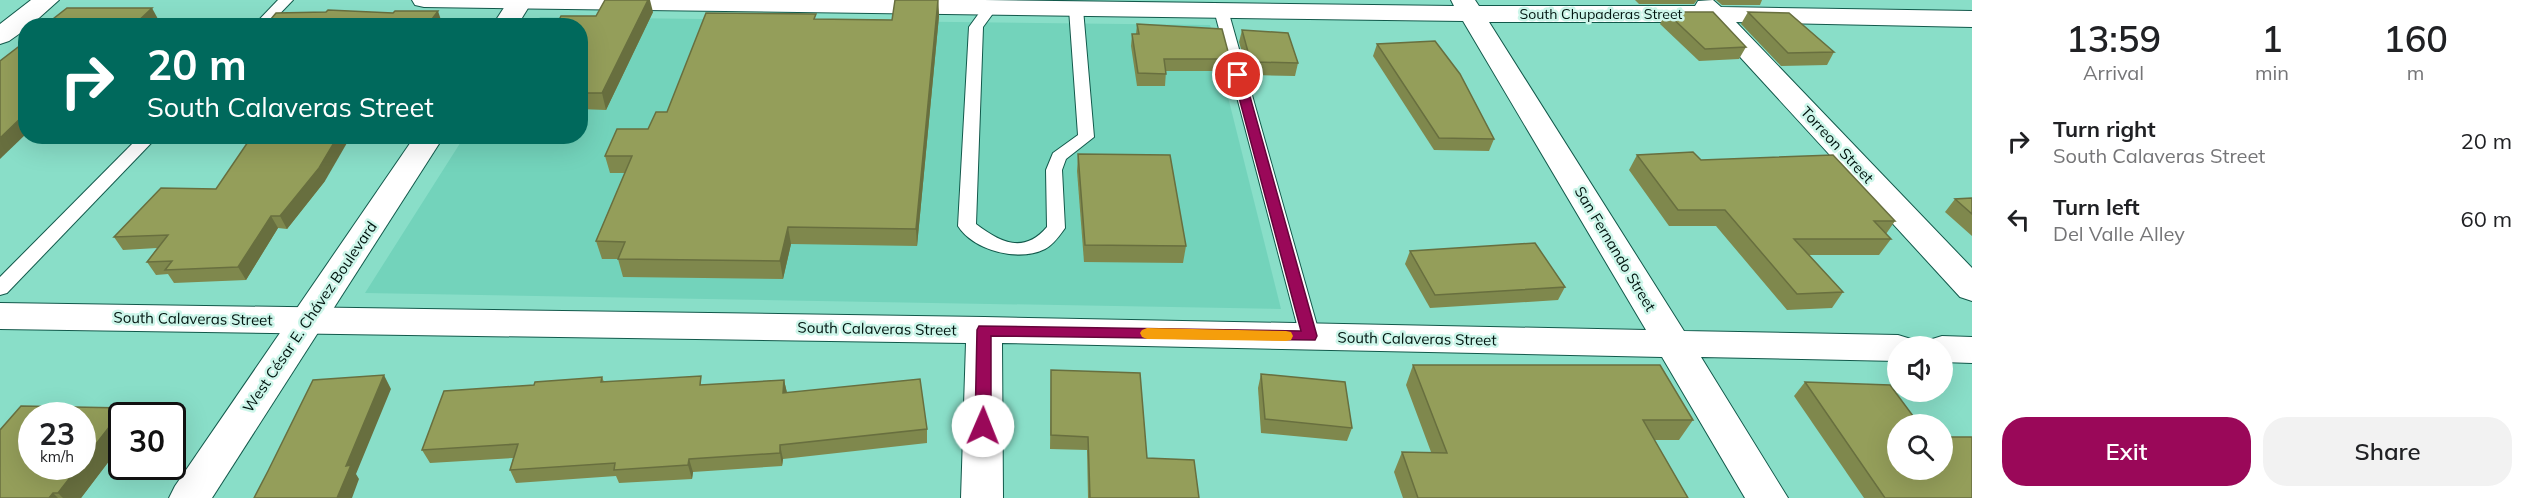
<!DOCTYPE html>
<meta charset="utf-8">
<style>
body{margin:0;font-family:Mulish,sans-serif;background:#f2f2f2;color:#202124;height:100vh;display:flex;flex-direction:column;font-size:22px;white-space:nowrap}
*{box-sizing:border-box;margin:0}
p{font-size:20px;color:#757577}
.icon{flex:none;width:33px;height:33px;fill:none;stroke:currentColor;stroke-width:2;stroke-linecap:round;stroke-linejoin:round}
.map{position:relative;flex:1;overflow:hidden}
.drawer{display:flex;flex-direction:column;background:#fff;width:570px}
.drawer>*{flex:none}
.banner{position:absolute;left:18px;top:18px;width:570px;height:126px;border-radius:24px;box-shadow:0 6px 24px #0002;background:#00695c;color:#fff;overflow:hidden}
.tools{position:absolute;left:1887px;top:336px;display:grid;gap:12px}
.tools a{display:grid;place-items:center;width:66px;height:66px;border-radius:50%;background:#fff;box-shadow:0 6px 24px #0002;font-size:30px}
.speed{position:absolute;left:18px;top:402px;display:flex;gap:12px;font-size:30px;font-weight:700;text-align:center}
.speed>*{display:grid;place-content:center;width:78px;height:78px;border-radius:50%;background:#fff;box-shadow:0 6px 24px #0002;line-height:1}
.speed small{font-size:15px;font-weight:400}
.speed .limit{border:3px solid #111;border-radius:9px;background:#fff;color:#111}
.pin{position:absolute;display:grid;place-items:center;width:51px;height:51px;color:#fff;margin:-26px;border:3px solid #fff;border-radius:50%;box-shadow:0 2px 6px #0007}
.me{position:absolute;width:66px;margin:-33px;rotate:1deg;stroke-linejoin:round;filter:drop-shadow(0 0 4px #0008)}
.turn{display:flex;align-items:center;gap:21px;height:126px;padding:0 30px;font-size:27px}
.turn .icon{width:78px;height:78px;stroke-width:2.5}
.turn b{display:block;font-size:42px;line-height:51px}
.eta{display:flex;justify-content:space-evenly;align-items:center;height:102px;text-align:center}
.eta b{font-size:36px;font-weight:600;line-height:42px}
.primary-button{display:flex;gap:12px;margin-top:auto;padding:12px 30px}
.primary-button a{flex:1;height:69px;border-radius:24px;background:#9a0859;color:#fff;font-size:24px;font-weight:600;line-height:69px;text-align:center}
.primary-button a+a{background:#f2f2f2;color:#202124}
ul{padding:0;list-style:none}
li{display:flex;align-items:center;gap:18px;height:78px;padding:0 30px}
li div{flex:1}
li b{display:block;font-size:22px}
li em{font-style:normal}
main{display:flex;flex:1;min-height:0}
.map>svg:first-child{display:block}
.built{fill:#73d3bb}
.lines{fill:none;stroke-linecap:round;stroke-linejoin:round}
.service-casing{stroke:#12594b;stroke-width:2}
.minor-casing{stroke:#12594b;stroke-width:2}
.tertiary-casing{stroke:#12594b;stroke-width:2}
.service{fill:#fff;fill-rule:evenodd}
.minor{fill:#fff;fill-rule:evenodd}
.tertiary{fill:#fff;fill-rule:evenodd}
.wall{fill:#7f884d}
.shaded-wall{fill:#686f3f}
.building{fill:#949e5a;stroke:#686f3f;stroke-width:1.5}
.route{fill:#9a0859;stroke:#64053a;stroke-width:1.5}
.slow{fill:#f59e0b}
.labels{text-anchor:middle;stroke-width:5;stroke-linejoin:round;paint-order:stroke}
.far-street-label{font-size:14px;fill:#00140f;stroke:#cdf6ea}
.street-label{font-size:15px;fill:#00140f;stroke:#cdf6ea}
</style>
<main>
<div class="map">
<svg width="1972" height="498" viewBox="0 0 1972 498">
<rect width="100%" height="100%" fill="#89dec8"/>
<polygon class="built" points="540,17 1210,25 1281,309 365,293 464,137 580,136 580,26 534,25"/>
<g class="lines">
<g class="service-casing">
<g id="service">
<polygon points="278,0 293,0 268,26 253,26"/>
<path d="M990,4l7,4 -14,19 -7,197c25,19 48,30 71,3l-1,-57 7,-17 25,-18 -9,-126 7,-4 7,4 11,128 -28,22 -4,11 3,58c-5,7 -12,17 -20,21 -26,13 -71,2 -87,-23l11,-199 16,-22z"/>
<polygon points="1221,6 1228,10 1320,336 1317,341 1310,343 1303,341 1300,336 1214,10"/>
<polygon points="140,136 158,136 7,293 0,295 0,277"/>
</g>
</g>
<g class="minor-casing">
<g id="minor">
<polygon points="31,0 59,0 30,26 26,26 26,29 9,41 0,44 0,24"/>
<polygon points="412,0 984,0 1454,6 1451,0 1475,0 1479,6 1695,6 1698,1 1713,0 1721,7 1972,11 1972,27 1736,22 1972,268 1972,301 1960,297 1708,22 1489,22 1684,331 1898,335 1911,339 1915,346 1898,346 1898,361 1701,357 1788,498 1745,498 1662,357 1002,343 1003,498 961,498 966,343 0,329 0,303 984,317 1646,330 1463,21 424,7 415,5"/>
<polygon points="1942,336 1972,337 1972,363 1942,362 1942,346 1925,346 1929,340"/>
</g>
</g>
<g class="tertiary-casing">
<g id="tertiary">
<polygon points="509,0 533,0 517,26 492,26"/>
<polygon points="415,136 444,136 212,498 169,498 175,486"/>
</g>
</g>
<use href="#service" class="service"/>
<use href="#minor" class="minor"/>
<use href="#tertiary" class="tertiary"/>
</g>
<g class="wall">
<polygon points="938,0 939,16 917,246 791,244 783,279 623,277 618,259 602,259 596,241 625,173 610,173 605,156 648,129 667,112 816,19 892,20"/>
<polygon points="1635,0 1697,0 1694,4 1639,4"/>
<polygon points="1716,0 1762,0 1760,5 1722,5"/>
<polygon points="653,12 606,110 580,109 580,26 596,16"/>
<polygon points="1666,12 1746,47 1739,59 1699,61 1660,24"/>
<polygon points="1748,12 1834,52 1827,65 1781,66 1741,24"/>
<polygon points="1137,24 1230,59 1228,71 1166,71 1165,86 1137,86 1131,46 1132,34 1136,34"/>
<polygon points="1242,30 1298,63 1295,76 1254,75 1253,72 1248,72 1239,42"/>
<polygon points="1377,44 1494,139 1489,151 1434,150 1373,56"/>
<polygon points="1078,154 1186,246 1183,263 1084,262 1077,171"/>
<polygon points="1637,155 1701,160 1895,221 1886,234 1891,239 1879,255 1809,255 1843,292 1832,308 1787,310 1716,226 1669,226 1629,170"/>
<polygon points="325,181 287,229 278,228 246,280 174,283 168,274 156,275 147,262 157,248 123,250 114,237"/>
<polygon points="1972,198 1972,236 1945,212 1955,199"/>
<polygon points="1410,251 1565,287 1558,300 1430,308 1405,264"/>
<polygon points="1413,365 1693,420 1679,440 1654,440 1688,498 1403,498 1394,472 1402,452 1431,452 1406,385"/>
<polygon points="1051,370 1147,458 1199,498 1088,498 1087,450 1050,449"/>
<polygon points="1261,374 1352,428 1347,441 1261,433 1258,388"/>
<polygon points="602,377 604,382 703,385 784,380 787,393 927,429 927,443 783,459 782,466 693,472 692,479 619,483 616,476 516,483 510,470 513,458 430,463 422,450 534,385"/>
<polygon points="1805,382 1972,498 1864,498 1794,396"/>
<polygon points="124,408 130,416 122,416 122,444 81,498 0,498"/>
</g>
<g class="shaded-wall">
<polygon points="648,0 650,0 653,12 606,110 602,93"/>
<polygon points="938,0 939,16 917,246 916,229"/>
<polygon points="152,8 158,19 152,26 133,26"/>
<polygon points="438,11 442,23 440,26 427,26"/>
<polygon points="26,113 26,134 0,159 0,138"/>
<polygon points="338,136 351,136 325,181 287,229 280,216"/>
<polygon points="271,216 278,228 246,280 238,267"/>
<polygon points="788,227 791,244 783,279 780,261"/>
<polygon points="384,375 391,389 356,474 359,479 352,498 337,498 346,466"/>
<polygon points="784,380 787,393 783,393"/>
<polygon points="124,408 130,416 122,416 122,444 81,498 63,498 58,493 79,466 82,466 82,462"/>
<polygon points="780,445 783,459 782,466 780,453"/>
<polygon points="689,459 693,472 692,479 688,465"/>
<polygon points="53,493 58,498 49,498"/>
</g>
<g class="building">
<polygon points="605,0 648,0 602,93 580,93 580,26 556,26 561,16 596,16"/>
<polygon points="895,0 938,0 916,229 788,227 780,261 618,259 625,242 596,241 632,156 605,156 617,129 648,129 656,112 667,112 706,13 816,14 814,19 892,20"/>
<polygon points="67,8 152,8 133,26 44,26"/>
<polygon points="328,10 393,13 395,11 438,11 427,26 265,26 276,13 326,12"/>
<polygon points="1666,12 1713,12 1746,47 1705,49"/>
<polygon points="1748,12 1789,13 1834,52 1788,53"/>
<polygon points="1137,24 1222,29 1230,59 1164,59 1166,74 1138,73 1132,34 1139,34"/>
<polygon points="1242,30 1288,33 1298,63 1256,62 1255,59 1250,59"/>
<polygon points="26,41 26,113 0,138 0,61"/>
<polygon points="1435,41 1460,74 1494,139 1439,138 1377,44"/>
<polygon points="252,136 338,136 319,168 280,216 271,216 238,267 165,270 172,261 147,262 168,235 114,237 161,188 216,189"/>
<polygon points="1693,152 1701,160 1833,155 1895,221 1874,221 1891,239 1794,239 1843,292 1797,294 1725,210 1678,210 1637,155"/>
<polygon points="1078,154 1170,155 1186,246 1085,245"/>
<polygon points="1972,198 1972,214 1955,199"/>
<polygon points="1535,243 1565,287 1435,295 1410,251"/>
<polygon points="1413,365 1660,365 1693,420 1643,420 1688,498 1418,498 1402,452 1447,453"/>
<polygon points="1051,370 1140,373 1147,458 1194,460 1199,498 1090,498 1088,437 1051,435"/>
<polygon points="1261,374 1345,382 1352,428 1265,419"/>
<polygon points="384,375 346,466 351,465 337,498 254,498 268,471 313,380"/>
<polygon points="701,376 700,385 784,380 783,393 920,379 927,429 780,445 780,453 689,459 688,465 614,470 615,463 510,470 518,444 422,450 444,391 534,385 535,382 602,377 601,382"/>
<polygon points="1805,382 1890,385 1919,424 1898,424 1898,470 1942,470 1942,437 1972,437 1972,498 1885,498"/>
<polygon points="21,406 124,408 82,462 82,416 32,416 32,466 79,466 58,493 53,493 49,498 0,498 0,430"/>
</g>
<polygon class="route" points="1238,72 1244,75 1317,336 1315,340 991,336 991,426 988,431 983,433 977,431 975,426 977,330 979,326 1301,331 1233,75"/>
<polygon class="slow" points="1147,328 1286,331 1291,332 1293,336 1291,340 1286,341 1147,339 1142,337 1140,333 1142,330"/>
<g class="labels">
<g class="far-street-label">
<text x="1601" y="19">South Chupaderas Street</text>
</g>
<g class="street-label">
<text transform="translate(1837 145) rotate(47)" y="5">Torreon Street</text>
<text transform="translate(1615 249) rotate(59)" y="5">San Fernando Street</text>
<text transform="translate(310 317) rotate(-56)" y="5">West César E. Chávez Boulevard</text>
<text transform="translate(193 319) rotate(1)" y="5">South Calaveras Street</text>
<text transform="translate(877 329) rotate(1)" y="5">South Calaveras Street</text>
<text transform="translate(1417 339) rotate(1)" y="5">South Calaveras Street</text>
</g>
</g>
</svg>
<div class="tools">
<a><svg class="icon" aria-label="sound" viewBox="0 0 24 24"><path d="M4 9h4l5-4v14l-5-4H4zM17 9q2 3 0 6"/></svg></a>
<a><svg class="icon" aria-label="search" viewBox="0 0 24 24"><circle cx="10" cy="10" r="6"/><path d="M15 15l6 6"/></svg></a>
</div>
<div class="speed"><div>23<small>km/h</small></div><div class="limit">30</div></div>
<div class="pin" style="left:1238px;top:75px;background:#d93025"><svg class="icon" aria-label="arrive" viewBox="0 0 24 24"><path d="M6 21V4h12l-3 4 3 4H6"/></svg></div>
<svg class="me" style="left:983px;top:426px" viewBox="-20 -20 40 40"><circle r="19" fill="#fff"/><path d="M0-13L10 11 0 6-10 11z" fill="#9a0859"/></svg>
<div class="banner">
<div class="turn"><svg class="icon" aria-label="right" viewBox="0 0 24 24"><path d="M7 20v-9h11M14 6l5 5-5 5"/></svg><div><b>20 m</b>South Calaveras Street</div></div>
</div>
</div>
<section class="drawer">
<div class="eta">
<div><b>13:59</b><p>Arrival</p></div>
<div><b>1</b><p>min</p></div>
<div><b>160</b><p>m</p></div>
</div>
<ul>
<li><svg class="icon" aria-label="right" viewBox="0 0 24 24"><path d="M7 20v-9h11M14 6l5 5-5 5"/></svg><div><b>Turn right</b><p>South Calaveras Street</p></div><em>20 m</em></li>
<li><svg class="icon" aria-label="left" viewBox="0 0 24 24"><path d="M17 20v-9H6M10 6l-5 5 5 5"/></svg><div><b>Turn left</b><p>Del Valle Alley</p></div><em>60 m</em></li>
</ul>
<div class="primary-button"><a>Exit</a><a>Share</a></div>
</section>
</main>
